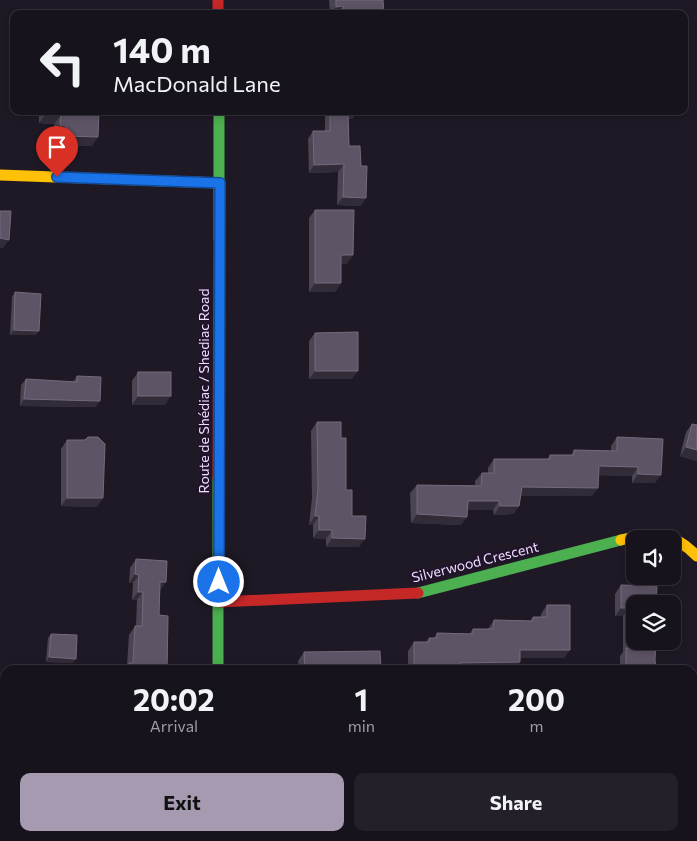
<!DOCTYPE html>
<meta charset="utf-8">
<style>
body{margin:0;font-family:Commissioner,sans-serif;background:#242029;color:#f1f3f6;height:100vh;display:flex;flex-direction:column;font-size:19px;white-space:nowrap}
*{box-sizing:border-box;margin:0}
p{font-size:16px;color:#9e9ea3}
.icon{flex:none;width:28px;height:28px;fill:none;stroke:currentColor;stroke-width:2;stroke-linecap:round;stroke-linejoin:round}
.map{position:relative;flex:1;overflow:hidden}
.panel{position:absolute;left:0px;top:665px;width:698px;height:176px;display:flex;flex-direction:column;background:#17131c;border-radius:15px 15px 0 0;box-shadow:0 2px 8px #0003,0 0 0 1px #36323b}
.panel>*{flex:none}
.guide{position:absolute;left:10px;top:10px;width:678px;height:105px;border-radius:10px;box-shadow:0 2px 8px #0003,0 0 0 1px #36323b;background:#17131c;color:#f1f3f6;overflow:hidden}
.buttons{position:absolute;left:626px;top:530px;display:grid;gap:10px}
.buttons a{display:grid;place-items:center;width:55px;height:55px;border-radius:10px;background:#17131c;box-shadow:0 2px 8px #0003,0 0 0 1px #36323b;font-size:25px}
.pin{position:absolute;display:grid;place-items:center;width:42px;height:42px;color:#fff;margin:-51px -21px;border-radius:50% 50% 50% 0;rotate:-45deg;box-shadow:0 0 5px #0007}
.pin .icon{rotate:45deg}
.me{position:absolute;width:55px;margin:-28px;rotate:0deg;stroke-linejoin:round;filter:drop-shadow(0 0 4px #0008)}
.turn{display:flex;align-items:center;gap:18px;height:105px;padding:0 20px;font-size:22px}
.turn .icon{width:65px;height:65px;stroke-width:2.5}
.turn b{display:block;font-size:35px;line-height:42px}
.eta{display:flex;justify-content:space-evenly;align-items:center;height:85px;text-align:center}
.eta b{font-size:30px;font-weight:700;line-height:35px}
.cta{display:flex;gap:10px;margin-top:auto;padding:10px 20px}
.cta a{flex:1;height:58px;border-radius:10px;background:#a69ab1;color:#111;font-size:20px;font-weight:700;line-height:58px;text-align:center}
.cta a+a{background:#242029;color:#f1f3f6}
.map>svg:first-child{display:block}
.green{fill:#172933}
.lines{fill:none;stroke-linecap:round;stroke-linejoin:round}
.street{stroke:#584f65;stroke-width:20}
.fast{stroke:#4caf50;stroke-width:11}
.slow{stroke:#ffc107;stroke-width:11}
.jam{stroke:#c62828;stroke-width:11}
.wall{fill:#4b4453}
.shaded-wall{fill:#322c39}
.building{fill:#5d5465;stroke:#746a7d}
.route-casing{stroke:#114b97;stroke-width:12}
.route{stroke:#1a73e8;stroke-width:9}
.labels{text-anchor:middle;stroke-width:4;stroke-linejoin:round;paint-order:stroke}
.street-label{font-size:14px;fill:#eedffd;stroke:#20132b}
</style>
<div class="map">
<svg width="697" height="841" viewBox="0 0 697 841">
<rect width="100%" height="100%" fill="#1f1925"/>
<rect class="green" x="402" y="836" width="171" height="5"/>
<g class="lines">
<polyline class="street" points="0,811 5,812"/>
<g class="fast">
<polyline points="219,239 219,111"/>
<polyline points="418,593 621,540"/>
<polyline points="218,670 218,478"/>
<polyline points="217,836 217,841"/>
</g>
<g class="slow">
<polyline points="0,175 220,183"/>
<path d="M621,540c33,-9 51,-9 76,16"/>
</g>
<g class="jam">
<polyline points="218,0 218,14"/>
<polyline points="218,478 219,239"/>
<polyline points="219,602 418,593"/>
</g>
</g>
<g class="wall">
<polygon points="329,0 383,0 384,14 330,14"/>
<polygon points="39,111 99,111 92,146 60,145 60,134 54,134 54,124 39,123"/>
<polygon points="325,111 358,111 352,119 348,119 349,146 361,206 337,205 338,172 309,173 308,139 313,131 325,131"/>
<polygon points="315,210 347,264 341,264 341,283 335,292 309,292 309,218"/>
<polygon points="15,292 36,335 10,335 12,297"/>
<polygon points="315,333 352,379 309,379 309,341"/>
<polygon points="138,372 165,405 132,405 132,381"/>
<polygon points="77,376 96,407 20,406 21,385 26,379 73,382"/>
<polygon points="317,422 341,438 346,490 359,547 326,547 326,539 313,538 313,525 309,525 312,498 311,431"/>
<polygon points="692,424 697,461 680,456 686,432"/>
<polygon points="617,437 655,483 632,483 632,476 598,475 592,496 521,496 519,506 513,514 494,515 493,510 468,510 461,525 411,523 410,493 417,485 475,485 475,481 482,473 488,473 488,468 494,459 547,459 550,455 571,455 574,450 611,451 611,446"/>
<polygon points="67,440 85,440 97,507 61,506 61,449"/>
<polygon points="136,559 160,591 159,615 167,670 124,670 127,666 129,635 135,626 136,626 137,600 132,600 133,583 129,583 130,568"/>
<polygon points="621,585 655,660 656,670 620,670 620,656 623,652 623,616 615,616 615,594"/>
<polygon points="547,605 564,658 520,658 520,662 514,670 408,670 408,651 414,642 426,642 429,638 434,638 437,633 469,634 473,629 488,629 494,620 530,621 533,617 541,617 541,614"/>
<polygon points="51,634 73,663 46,662 48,638"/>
<polygon points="304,652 381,670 299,670 298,661"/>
<polygon points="5,709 5,767 4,767 4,759"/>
<rect x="299" y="836" width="34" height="5"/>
<rect x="617" y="836" width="43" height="5"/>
</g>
<g class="shaded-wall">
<polygon points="343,6 338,14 331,14 336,7"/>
<polygon points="348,111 358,111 352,119 343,119"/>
<polygon points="45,115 61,115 54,124 39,123"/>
<polygon points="60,125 66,126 60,134 54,134"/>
<polygon points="66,136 98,137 92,146 60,145"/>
<polygon points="344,164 338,172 309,173 314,165"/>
<polygon points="343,197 366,198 361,206 337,205"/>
<polygon points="0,238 9,240 3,248 0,248"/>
<polygon points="341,255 353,255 347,264 335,264"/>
<polygon points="315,283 341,283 335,292 309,292"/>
<polygon points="14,330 39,331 36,335 10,335"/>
<polygon points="315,371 358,371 352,379 309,379"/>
<polygon points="138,396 171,396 165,405 132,405"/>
<polygon points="24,399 100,401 96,407 20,406"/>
<polygon points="686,447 697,450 697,461 680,456"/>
<polygon points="599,466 638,467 632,476 592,475"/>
<polygon points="638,474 661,475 655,483 632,483"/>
<polygon points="522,487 598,488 592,496 516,496"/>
<polygon points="67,498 103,498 97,507 61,506"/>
<polygon points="468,501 499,501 493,510 462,510"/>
<polygon points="500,506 519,506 513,514 494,515"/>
<polygon points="417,514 467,517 461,525 411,523"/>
<polygon points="315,516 319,516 313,525 309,525"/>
<polygon points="319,530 332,530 326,539 313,538"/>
<polygon points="332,538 365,539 359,547 326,547"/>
<polygon points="135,574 139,575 133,583 129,583"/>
<polygon points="160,582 166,582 160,591"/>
<polygon points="138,592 143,592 137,600 132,600"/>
<polygon points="621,608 629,608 623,616 615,616"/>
<polygon points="520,650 570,650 564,658 514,658"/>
<polygon points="49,657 76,659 73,663 46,662"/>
<polygon points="520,662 514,670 413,670 460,663"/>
<polygon points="0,751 5,751 5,757 4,759 0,759"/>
</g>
<g class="building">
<polygon points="336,0 383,0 384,14 343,14 343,6 336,7"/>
<polygon points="45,111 99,111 98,137 66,136 66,126 60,125 61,115 45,115"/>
<polygon points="330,111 358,111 348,111 349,146 360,146 361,166 367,166 366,198 343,197 344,164 314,165 313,131 330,131"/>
<polygon points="315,210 354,210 353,255 341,255 341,283 315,283"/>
<polygon points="0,211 11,211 9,240 0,238"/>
<polygon points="15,292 41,294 39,331 14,330"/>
<polygon points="358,332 358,371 315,371 315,333"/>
<rect x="138" y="372" width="33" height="24"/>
<polygon points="77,376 101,377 100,401 24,399 26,379 77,382"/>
<polygon points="317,422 341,422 341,438 346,438 346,490 352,490 352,516 366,516 365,539 332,538 332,530 319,530 319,516 315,516 318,489"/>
<polygon points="692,424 697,425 697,450 686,447"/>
<polygon points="88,437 98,437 105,444 103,498 67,498 67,440 85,440"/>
<polygon points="617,437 663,439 661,475 638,474 638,467 599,466 598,488 522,487 519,506 500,506 499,501 468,501 467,517 417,514 417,485 481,486 482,473 494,473 494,459 550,459 550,455 574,455 574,450 617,451"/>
<polygon points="136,559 167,561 166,582 160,582 159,615 168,616 167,670 129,670 129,663 133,663 135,626 142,626 143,592 138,592 139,575 135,574"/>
<polygon points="621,585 657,586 656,604 635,604 635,641 656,641 655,660 656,670 626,670 626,648 629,648 629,608 621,608"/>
<polygon points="547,605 570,605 570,650 520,650 520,662 460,663 460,669 414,670 414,642 429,642 429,638 437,638 437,633 473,634 473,629 493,629 494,620 533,621 533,617 547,617"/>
<polygon points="51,634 77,635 76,659 49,657"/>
<polygon points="380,651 381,670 305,670 304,652"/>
<rect x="0" y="709" width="5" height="42"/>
<rect x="304" y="836" width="29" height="5"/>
<rect x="623" y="836" width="37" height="5"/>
</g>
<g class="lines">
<g class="route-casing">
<polyline id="route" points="57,177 220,183 219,582"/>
</g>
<use href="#route" class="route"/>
</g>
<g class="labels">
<g class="street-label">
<text transform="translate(204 391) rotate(-90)" y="5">Route de Shédiac / Shediac Road</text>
<text transform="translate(475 562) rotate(-14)" y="5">Silverwood Crescent</text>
</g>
</g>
</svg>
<div class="buttons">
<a><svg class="icon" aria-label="sound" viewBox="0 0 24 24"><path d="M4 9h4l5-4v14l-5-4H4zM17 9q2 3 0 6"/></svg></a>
<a><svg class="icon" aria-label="layers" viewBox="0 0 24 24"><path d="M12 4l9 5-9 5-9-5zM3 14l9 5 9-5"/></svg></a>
</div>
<div class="pin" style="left:57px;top:177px;background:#d93025"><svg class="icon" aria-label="arrive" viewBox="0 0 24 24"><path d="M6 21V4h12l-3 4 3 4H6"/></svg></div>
<svg class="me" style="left:219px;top:582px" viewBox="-20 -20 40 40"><circle r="17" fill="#1a73e8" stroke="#fff" stroke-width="3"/><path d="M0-11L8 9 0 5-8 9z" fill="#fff"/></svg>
<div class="guide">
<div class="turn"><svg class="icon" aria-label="left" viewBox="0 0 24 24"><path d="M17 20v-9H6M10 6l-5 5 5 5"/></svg><div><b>140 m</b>MacDonald Lane</div></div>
</div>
<section class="panel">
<div class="eta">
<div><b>20:02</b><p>Arrival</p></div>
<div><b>1</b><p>min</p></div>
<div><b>200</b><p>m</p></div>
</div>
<div class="cta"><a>Exit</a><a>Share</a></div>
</section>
</div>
